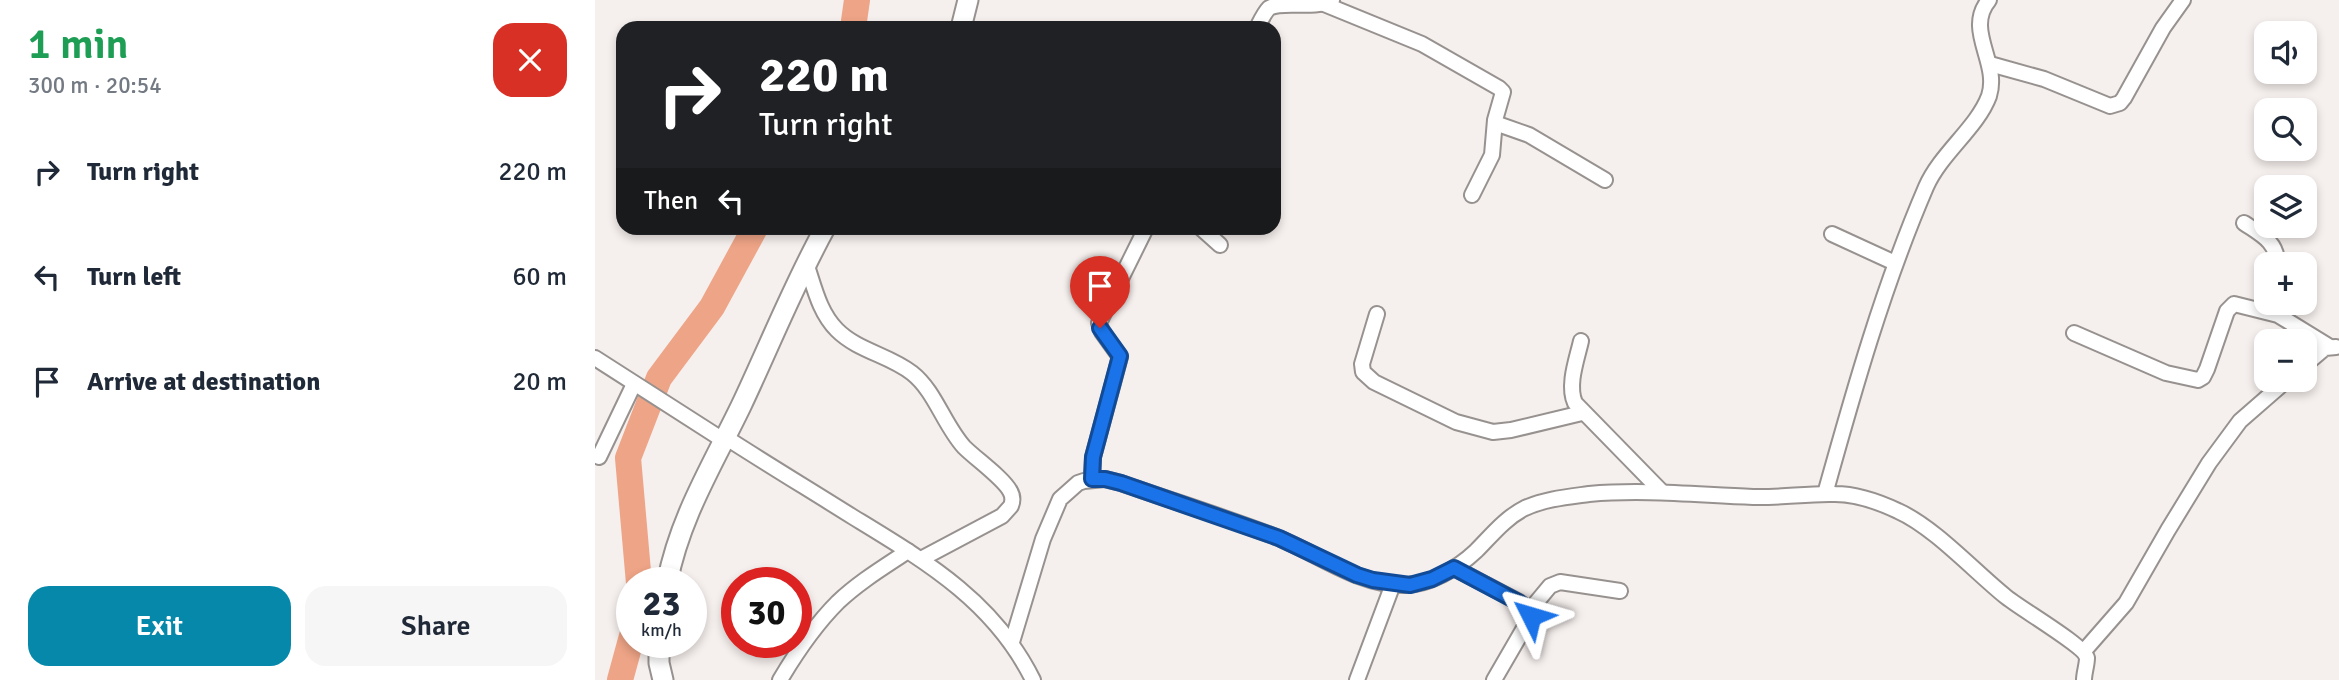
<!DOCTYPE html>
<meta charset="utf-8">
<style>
body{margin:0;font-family:Signika,sans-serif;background:#f6f6f7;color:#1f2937;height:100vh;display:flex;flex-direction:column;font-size:26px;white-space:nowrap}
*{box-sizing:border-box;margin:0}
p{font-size:23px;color:#747a83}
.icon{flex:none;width:38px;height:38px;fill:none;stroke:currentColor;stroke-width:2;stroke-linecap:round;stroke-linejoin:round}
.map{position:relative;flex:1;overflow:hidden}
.sheet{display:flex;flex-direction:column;background:#fff;width:595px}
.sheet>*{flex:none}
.top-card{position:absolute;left:21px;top:21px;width:665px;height:214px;border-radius:21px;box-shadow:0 4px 10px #0003;background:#202124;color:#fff;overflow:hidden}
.buttons{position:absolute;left:1659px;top:21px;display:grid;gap:14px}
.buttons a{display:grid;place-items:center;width:63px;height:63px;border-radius:14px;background:#fff;box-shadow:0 4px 10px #0003;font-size:35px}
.speed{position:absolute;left:21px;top:567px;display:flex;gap:14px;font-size:35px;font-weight:700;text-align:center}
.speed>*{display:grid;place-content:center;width:91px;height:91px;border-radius:50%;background:#fff;box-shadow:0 4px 10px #0003;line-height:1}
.speed small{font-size:18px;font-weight:400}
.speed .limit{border:10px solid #d22;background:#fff;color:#111}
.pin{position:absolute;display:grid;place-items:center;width:60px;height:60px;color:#fff;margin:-72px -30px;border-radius:50% 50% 50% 0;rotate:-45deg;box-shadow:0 0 7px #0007}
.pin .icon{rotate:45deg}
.me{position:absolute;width:77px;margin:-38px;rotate:310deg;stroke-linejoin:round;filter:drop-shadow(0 0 5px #0008)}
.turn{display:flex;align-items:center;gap:24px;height:147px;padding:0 28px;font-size:32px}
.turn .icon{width:91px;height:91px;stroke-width:2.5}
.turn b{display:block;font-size:49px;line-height:60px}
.then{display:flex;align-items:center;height:66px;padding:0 28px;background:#0003;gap:14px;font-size:26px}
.round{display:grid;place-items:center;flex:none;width:74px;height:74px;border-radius:21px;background:#f6f6f7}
.headline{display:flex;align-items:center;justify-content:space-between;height:119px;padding:0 28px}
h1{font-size:42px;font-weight:600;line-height:52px;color:#1e9e55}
.button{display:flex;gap:14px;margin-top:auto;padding:14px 28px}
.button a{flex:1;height:80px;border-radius:21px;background:#0688aa;color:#fff;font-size:28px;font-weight:600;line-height:80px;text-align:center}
.button a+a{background:#f6f6f7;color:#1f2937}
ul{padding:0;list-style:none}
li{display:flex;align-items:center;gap:21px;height:105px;padding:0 28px}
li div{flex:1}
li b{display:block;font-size:26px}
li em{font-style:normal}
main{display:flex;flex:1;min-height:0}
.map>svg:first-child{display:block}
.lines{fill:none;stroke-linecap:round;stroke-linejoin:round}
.river{stroke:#eea486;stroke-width:26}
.minor-casing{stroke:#979290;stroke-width:18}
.secondary-casing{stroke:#979290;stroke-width:23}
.minor{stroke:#fff;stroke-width:14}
.secondary{stroke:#fff;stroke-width:19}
.route-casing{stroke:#114b97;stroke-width:18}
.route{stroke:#1a73e8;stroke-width:12}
</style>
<main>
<section class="sheet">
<div class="headline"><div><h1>1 min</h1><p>300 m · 20:54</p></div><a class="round" style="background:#d93025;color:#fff"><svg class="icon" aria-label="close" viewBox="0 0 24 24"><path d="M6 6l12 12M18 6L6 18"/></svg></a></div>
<ul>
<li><svg class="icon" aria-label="right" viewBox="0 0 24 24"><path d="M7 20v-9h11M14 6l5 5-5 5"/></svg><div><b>Turn right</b></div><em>220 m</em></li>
<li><svg class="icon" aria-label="left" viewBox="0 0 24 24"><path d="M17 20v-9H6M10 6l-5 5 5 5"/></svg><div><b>Turn left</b></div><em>60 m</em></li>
<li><svg class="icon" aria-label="arrive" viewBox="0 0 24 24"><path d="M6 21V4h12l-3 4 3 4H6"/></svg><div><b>Arrive at destination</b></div><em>20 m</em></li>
</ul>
<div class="button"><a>Exit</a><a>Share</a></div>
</section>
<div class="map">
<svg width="1744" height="680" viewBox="0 0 1744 680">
<rect width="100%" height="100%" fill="#f5efed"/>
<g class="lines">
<g class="river">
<polyline points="258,28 262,0"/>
<polyline points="44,583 33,458 64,378 117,307 160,228"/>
<polyline points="25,680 37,636"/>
</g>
<g class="minor-casing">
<g id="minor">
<polyline points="729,4 827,44 904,88 908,92 900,120 897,155 877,195"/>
<path d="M662,28c3,-6 7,-15 12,-20 14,-8 44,2 63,-8"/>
<polyline points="1395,64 1449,79 1515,106 1525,103 1529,98 1568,28 1588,0"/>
<polyline points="900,123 934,135 1010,180"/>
<path d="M1649,223c16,11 34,19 33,41"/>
<polyline points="606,228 625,245"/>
<polyline points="1237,234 1300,263"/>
<path d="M211,263c8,23 13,49 31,67 21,21 52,25 75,43 23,18 32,52 52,74 12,12 39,31 46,44 3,5 3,10 1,15l-9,10 -81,43"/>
<polyline points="782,314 767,364 768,372 779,382 861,422 898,432 916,430 987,413"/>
<polyline points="1479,333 1571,373 1603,380 1608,377 1612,369 1632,311 1639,304 1683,315 1735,347"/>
<path d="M986,341c-4,18 -14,44 -6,62l86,88"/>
<polyline points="0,358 128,440"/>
<polyline points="1710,365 1730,348 1741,347"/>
<path d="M130,437c42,27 85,53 128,80 72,44 141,84 180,163"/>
<polyline points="4,457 39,384"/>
<polyline points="497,479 498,457 525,357 507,332 504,323 551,228"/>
<path d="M1230,494c29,-104 58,-207 101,-307 15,-34 51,-59 63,-91 11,-34 -25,-66 0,-96"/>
<polyline points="859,568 924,602 935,610 932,623 899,680"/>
<polyline points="935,610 955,586 965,582 1025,591"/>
<path d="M417,642l31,-103 17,-40 18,-16 6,-2 21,-2 16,4c51,18 104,34 155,54 41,16 81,48 127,48 25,1 55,-17 73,-34 15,-15 29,-33 49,-43 20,-9 42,-11 64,-14 56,-5 109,1 164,3 28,1 55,-4 82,-3 22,0 44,8 63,17 36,16 76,60 107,85 14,12 80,50 82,62 0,7 -3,15 -3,22"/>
<polyline points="1489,651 1531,603 1573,530 1614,463 1645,421 1692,380"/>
<path d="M185,680c16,-27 36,-56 58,-78 21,-20 46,-35 70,-51"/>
<polyline points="762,680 798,584"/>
</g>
</g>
<g class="secondary-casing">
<g id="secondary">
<polyline points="366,28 373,0"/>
<path d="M72,583c13,-66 45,-117 74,-177 28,-59 52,-120 84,-178"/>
<polyline points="64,642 64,663 68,680"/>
</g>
</g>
<use href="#minor" class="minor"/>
<use href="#secondary" class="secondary"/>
</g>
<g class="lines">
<g class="route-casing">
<polyline id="route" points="505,328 525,356 498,457 497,479 510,479 526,483 684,538 762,575 778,580 815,585 837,579 859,568 923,602 935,610 936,616"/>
</g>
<use href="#route" class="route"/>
</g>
</svg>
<div class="buttons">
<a><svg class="icon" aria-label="sound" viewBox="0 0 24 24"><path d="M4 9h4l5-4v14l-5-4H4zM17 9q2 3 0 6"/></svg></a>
<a><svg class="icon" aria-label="search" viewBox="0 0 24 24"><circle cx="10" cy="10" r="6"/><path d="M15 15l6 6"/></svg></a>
<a><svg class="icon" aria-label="layers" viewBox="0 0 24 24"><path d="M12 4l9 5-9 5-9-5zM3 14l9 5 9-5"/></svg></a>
<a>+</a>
<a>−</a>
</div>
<div class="speed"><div>23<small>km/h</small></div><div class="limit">30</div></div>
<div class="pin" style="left:505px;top:328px;background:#d93025"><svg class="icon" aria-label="arrive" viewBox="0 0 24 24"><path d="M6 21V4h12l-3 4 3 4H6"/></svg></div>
<svg class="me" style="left:936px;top:616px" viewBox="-20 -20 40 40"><path d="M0-17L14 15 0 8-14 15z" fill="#1a73e8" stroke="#fff" stroke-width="4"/></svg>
<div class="top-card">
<div class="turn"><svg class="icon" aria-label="right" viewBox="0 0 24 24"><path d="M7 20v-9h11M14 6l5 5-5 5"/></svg><div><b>220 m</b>Turn right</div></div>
<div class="then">Then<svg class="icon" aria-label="left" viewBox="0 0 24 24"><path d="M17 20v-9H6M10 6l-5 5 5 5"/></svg></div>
</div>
</div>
</main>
